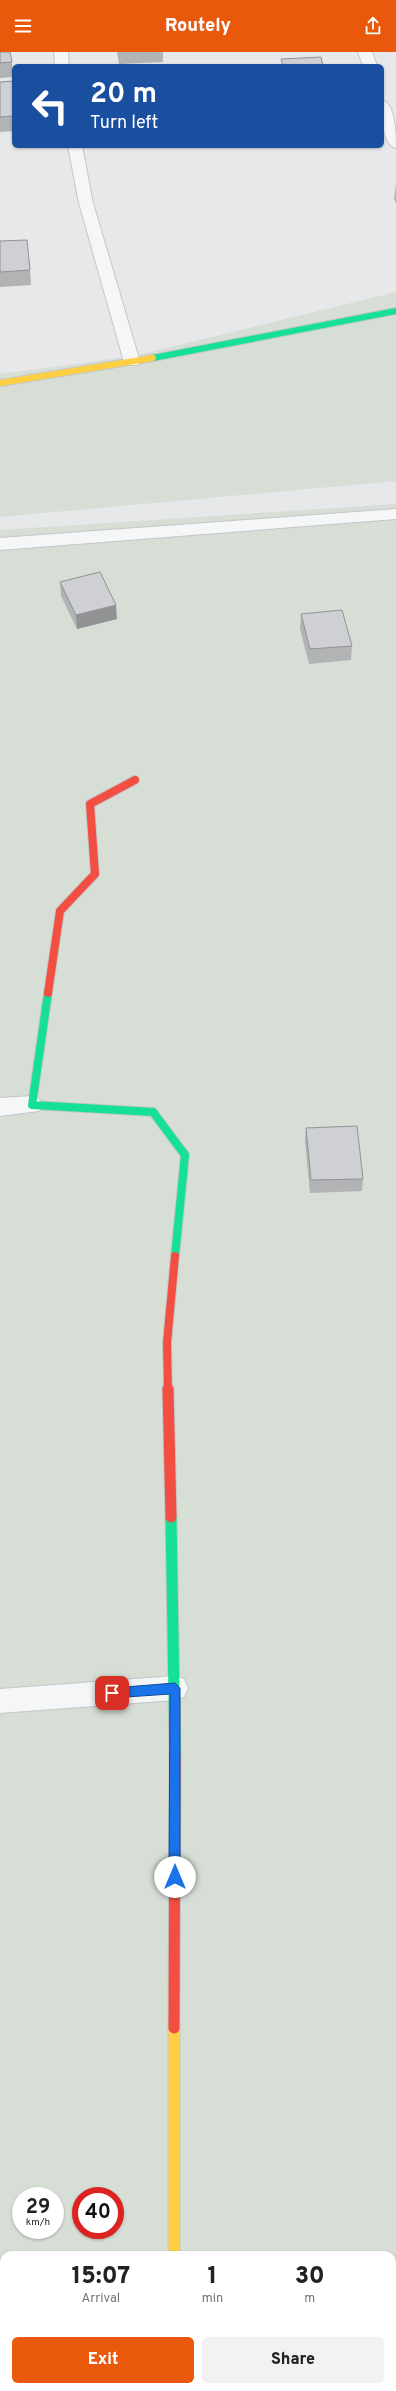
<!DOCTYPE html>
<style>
body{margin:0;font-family:Overpass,sans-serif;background:#f2f2f2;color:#222;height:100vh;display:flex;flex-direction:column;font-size:15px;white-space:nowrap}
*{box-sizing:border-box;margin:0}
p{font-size:13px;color:#767676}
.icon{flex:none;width:22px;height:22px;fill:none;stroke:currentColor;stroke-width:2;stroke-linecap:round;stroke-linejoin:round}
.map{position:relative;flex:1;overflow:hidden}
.sheet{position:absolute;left:0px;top:2199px;width:396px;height:140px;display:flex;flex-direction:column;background:#fff;border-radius:12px 12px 0 0;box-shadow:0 1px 3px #0004}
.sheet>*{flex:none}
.banner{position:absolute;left:12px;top:12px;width:372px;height:84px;border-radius:6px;box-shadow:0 1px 3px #0004;background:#1a4fa0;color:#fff;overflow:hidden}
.speed{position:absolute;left:12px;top:2135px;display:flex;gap:8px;font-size:20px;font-weight:700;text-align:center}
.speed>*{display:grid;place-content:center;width:52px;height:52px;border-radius:50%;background:#fff;box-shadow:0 1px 3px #0004;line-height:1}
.speed small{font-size:10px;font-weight:400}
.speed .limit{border:6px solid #d22;background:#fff;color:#111}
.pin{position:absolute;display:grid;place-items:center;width:34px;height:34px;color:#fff;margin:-17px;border-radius:8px;box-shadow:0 2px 6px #0006}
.me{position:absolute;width:44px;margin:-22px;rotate:0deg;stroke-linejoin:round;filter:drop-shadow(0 0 3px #0008)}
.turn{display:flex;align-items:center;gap:14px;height:84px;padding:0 12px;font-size:18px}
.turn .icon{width:52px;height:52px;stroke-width:2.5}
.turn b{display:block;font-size:28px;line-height:34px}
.eta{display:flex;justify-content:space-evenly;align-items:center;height:68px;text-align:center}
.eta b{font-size:24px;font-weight:800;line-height:28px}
.primary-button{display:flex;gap:8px;margin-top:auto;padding:8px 12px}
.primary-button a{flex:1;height:46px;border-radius:6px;background:#ea580c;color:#fff;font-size:16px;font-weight:800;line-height:46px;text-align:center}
.primary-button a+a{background:#f2f2f2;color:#222}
header{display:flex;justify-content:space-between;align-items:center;height:52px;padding:0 12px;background:#ea580c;color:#fff;font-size:18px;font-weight:800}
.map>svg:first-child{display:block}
.green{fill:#d6ded6;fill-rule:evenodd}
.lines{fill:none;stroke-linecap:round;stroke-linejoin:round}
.lane-casing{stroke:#c4c6c8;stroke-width:2}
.street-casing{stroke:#c4c6c8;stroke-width:2}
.fast-far2-casing{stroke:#c4c6c8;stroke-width:8}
.fast-far1-casing{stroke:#c4c6c8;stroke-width:10}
.fast-casing{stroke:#c4c6c8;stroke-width:13}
.slow-far1-casing{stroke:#c4c6c8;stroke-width:8}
.slow-casing{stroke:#c4c6c8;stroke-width:13}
.jam-far1-casing{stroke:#c4c6c8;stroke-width:10}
.jam-casing{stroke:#c4c6c8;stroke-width:13}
.lane{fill:#f5f6f7;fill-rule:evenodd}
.street{fill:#f5f6f7;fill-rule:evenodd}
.fast-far2{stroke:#16e098;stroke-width:6}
.fast-far1{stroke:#16e098;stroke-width:8}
.fast{stroke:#16e098;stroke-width:11}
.slow-far1{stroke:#ffcf43;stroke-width:6}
.slow{stroke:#ffcf43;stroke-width:11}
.jam-far1{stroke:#f24e42;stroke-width:8}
.jam{stroke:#f24e42;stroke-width:11}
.wall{fill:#b1b3b5}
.shaded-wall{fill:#909294}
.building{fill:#ced0d3;stroke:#909294}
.route{fill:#1a73e8;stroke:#114b97}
</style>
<header><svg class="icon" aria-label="menu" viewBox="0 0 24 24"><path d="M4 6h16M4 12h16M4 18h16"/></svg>Routely<svg class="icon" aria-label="share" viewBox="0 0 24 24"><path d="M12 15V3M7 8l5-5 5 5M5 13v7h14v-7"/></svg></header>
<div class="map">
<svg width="396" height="2339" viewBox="0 0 396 2339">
<rect width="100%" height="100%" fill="#e6e8ea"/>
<g class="green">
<polygon points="396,240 396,429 0,465 0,322 134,304"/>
<path d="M396,452v1887h-396v-1861zM21,2144h34v34h-34zM81,2144h34v34h-34zM4,2203h388v132h-388z"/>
</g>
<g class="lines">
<g class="lane-casing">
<g id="lane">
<polygon points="358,0 372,0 377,14 363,14"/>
<path d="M382,48c14,4 14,36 14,48 -15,-4 -14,-35 -14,-48z"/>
<polygon points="396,457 396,467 0,498 0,486"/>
<polygon points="175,1624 184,1627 188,1636 184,1645 175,1648 0,1661 0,1637"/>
</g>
</g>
<g class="street-casing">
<g id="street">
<polygon points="54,0 68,0 69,14 55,14"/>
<polygon points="68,94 82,94 93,151 140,310 138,313 126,313 124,310 79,151"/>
<polygon points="32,1044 39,1047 43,1053 39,1059 0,1064 0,1046"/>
<rect x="392" y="2235" width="4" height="30"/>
<polygon points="4,2285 4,2315 0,2316 0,2286"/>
</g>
</g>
<g class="fast-far2-casing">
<polyline id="fast-far2" points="153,306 396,259"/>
</g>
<g class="fast-far1-casing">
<polyline id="fast-far1" points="48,941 32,1053 153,1060 185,1103 175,1204"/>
</g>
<g class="fast-casing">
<polyline id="fast" points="171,1465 175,1702"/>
</g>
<g class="slow-far1-casing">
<polyline id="slow-far1" points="0,331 153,306"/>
</g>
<g class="slow-casing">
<polyline id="slow" points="174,1976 174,2203"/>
</g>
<g class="jam-far1-casing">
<g id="jam-far1">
<polyline points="48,941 60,859 95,822 90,752 135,728"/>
<polyline points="168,1338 167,1291 175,1204"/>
</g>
</g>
<g class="jam-casing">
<g id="jam">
<polyline points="168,1337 171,1465"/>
<polyline points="174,1976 175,1702"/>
</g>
</g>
<use href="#lane" class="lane"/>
<use href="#street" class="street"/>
<use href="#fast-far2" class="fast-far2"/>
<use href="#fast-far1" class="fast-far1"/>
<use href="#fast" class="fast"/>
<use href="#slow-far1" class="slow-far1"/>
<use href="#slow" class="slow"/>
<use href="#jam-far1" class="jam-far1"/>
<use href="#jam" class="jam"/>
</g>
<g class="wall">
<polygon points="0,0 12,10 13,25 0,26"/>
<polygon points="117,0 163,0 163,10 119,12"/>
<polygon points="14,29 14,79 0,80 0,30"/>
<polygon points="396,132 396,152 394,146"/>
<polygon points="0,189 30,218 31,233 0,235"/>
<polygon points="60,530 117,567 77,577 61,544"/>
<polygon points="301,562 352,594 351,608 309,612 300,577"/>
<polygon points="306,1076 363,1127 362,1139 310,1141 305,1088"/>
</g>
<polygon class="shaded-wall" points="116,553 117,567 77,577 76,563"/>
<g class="building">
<polygon points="0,0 10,0 12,10 0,11"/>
<polygon points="321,5 323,14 283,14 281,7"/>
<polygon points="14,29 14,64 0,65 0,30"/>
<polygon points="27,188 30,218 0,220 0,189"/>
<polygon points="100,520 116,553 76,563 60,530"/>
<polygon points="342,558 352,594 310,597 301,562"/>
<polygon points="357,1074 363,1127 311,1128 306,1076"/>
</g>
<polygon class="route" points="175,1631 180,1636 180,1825 175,1831 169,1825 170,1642 112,1646 106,1641 112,1636"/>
</svg>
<div class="speed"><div>29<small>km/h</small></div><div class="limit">40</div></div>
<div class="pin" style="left:112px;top:1641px;background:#d93025"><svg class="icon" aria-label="arrive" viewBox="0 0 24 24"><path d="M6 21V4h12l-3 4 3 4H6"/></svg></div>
<svg class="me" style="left:175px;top:1825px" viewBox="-20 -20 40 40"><circle r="19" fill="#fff"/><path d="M0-13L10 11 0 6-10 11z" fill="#1a73e8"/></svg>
<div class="banner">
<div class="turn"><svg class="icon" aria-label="left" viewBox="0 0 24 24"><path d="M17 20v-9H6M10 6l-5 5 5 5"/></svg><div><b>20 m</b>Turn left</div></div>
</div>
<section class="sheet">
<div class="eta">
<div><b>15:07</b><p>Arrival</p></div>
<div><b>1</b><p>min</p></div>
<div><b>30</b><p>m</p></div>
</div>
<div class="primary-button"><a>Exit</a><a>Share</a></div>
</section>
</div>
